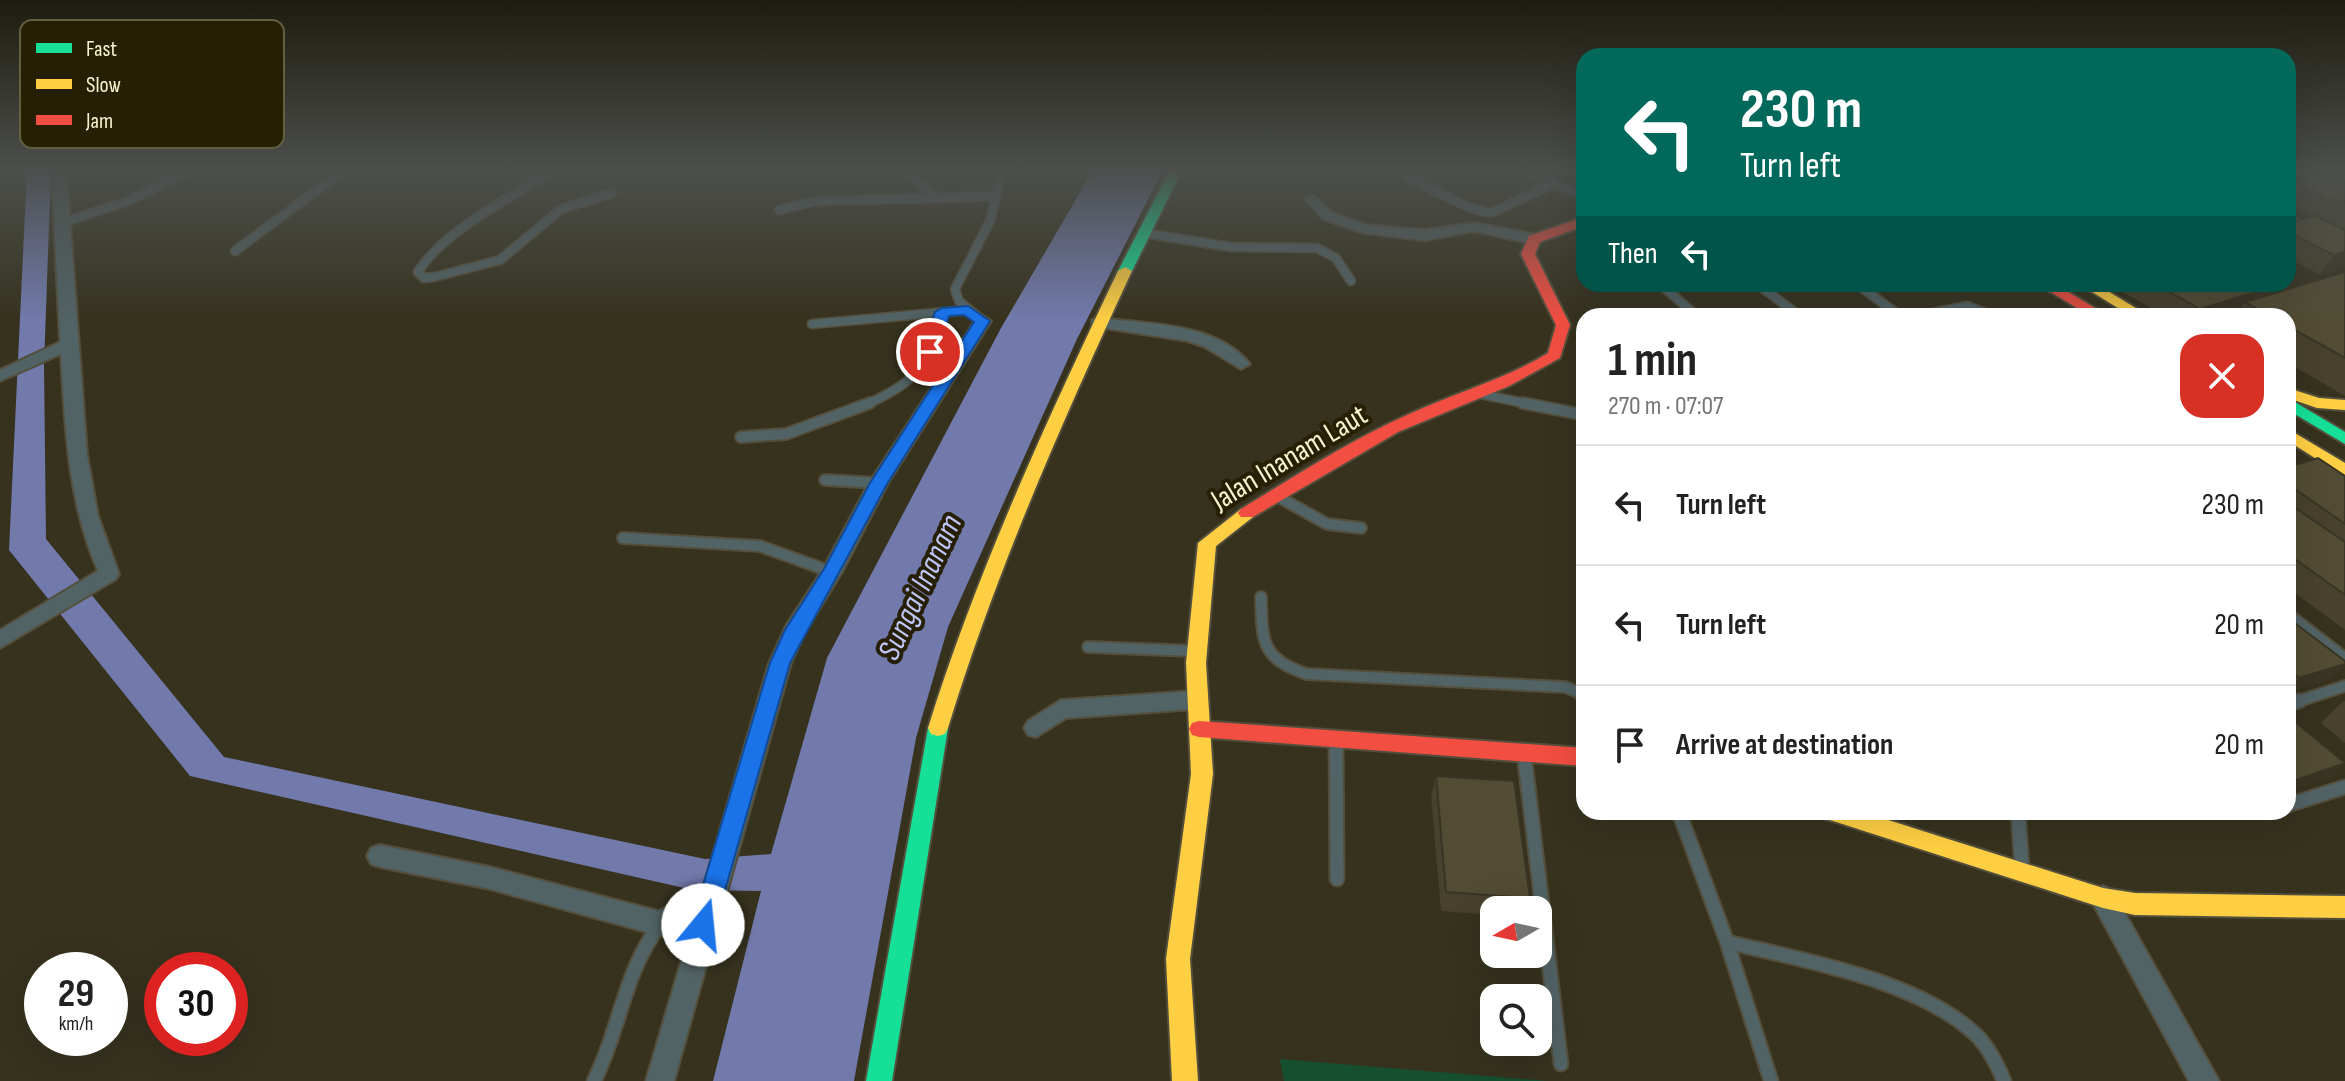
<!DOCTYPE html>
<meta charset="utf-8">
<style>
body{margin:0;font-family:"Sofia Sans Condensed",sans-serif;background:#f6f6f6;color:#222;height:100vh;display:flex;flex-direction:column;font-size:30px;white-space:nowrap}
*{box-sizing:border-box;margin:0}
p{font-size:26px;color:#767676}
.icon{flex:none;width:44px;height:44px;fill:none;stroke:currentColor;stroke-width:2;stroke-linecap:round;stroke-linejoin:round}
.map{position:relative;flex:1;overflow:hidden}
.side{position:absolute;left:1576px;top:308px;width:720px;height:512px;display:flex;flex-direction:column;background:#fff;border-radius:24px;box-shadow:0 8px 32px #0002}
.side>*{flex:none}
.banner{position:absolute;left:1576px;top:48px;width:720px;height:244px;border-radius:24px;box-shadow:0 8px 32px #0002;background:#00695c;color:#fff;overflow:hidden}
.needle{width:52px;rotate:261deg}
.buttons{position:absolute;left:1480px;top:896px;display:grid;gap:16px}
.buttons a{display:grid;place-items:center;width:72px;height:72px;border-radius:16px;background:#fff;box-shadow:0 8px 32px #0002;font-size:40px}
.speed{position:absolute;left:24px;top:952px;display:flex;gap:16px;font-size:40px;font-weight:700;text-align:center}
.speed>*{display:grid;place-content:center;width:104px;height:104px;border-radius:50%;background:#fff;box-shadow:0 8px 32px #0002;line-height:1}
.speed small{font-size:20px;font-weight:400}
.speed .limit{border:12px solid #d22;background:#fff;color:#111}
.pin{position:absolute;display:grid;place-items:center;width:68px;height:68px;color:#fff;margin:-34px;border:4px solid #fff;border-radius:50%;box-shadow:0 2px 8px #0007}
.me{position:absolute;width:88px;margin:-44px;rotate:17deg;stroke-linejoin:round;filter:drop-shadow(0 0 6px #0008)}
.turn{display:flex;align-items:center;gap:28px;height:168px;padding:0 32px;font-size:36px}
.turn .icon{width:104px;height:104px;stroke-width:2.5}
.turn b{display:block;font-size:56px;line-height:68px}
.then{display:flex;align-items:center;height:76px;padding:0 32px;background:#0003;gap:16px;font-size:30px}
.round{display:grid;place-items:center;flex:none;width:84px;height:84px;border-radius:24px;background:#f6f6f6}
.overview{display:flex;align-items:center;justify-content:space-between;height:136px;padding:0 32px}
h1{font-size:48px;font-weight:700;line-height:60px}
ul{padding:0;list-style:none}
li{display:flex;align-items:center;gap:24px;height:120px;padding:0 32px;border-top:2px solid #e0e0e0}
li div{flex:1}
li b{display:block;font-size:30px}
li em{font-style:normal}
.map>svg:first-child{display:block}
.green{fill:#164f30}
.water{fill:#727aac}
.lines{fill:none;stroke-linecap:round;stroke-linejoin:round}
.lane-far2-casing{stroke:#534f3c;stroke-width:11}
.lane-far1-casing{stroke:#534f3c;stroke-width:14}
.lane-casing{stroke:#534f3c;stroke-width:17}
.street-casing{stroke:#534f3c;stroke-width:4}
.fast-casing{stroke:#534f3c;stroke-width:4}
.slow-casing{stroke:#534f3c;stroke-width:4}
.jam-casing{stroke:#534f3c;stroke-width:4}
.lane-far2{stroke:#526365;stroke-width:8}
.lane-far1{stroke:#526365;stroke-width:10}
.lane{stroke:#526365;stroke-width:13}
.street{fill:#526365;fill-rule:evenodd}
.fast{fill:#16e098;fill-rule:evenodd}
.slow{fill:#ffcf43;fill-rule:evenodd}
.jam{fill:#f24e42;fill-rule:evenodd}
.wall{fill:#47412d}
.shaded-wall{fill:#393524}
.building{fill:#524c34;stroke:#393524;stroke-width:2}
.route{fill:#1a73e8;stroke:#114b97;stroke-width:2}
.labels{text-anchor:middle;stroke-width:8;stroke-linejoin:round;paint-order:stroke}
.street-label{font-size:30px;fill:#f9f1cf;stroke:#261f03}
.water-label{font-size:32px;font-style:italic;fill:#bec6f8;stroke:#261f03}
.key{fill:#261f03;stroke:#655e40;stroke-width:2}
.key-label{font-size:22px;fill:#f9f1cf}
</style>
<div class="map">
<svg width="2345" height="1081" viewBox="0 0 2345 1081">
<rect width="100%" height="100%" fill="#36321e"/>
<polygon class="green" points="1280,1059 1547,1081 1284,1081"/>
<polygon class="water" points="27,170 51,170 44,365 46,539 224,757 705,859 771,854 827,658 1001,328 1093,170 1163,170 1077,339 948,627 916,738 854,1081 713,1081 761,891 693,890 190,776 9,550"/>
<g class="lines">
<g class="lane-far2-casing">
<g id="lane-far2">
<polyline points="368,170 424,171"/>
<path d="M555,170c-42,26 -111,60 -137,102l6,6 10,-1 66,-17 61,-51 51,-16"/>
<polyline points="904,170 938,198 997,196"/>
<polyline points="1404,170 1407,177 1470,208 1491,213 1554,183"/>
<polyline points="779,210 815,201 938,198"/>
<polyline points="62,223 128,201 191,170"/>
<polyline points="1143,233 1231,247 1317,248 1336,258 1351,281"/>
<polyline points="235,251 344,170"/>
<polyline points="1660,284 1697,316"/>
<polyline points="1757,284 1800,316"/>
<polyline points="1857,284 1900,316"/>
<polyline points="2097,290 2113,284"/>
<polyline points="1918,316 1967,306 1993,316"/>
<polyline points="983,321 959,301 955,289 990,221 1002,170"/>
<polyline points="812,324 968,310"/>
<polyline points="1481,394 1533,405"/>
<path d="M865,405c53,-24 62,-38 77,-93"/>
</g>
</g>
<g class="lane-far1-casing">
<g id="lane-far1">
<polyline points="1523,403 1584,415"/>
<polyline points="741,437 786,434 870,403"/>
<polyline points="825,480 879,483"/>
<polyline points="1277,496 1327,524 1361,528"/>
<polyline points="623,538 760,546 832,572"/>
<path d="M1261,597c1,44 0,62 46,77l258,13 15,6 4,7"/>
<polyline points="2288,614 2345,658"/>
<polyline points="1088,647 1195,651"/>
<polyline points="2293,703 2345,686"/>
</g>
</g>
<g class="lane-casing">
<g id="lane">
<polyline points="2288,704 2299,701"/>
<polyline points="1336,741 1337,879"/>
<polyline points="1524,753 1561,1064"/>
<polyline points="2288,805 2345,787"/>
<polyline points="1679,812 1727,942 1771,1081"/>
<polyline points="2018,812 2022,868"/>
<path d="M1727,942c76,18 190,38 248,92 13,12 22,30 29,47"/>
<path d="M594,1081c26,-51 30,-109 65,-155"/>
</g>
</g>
<g class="street-casing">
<g id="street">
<path d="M52,170h14l21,285 11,61 21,58 -3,5 -116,69v-18l98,-59c-30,-68 -33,-144 -37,-217l-61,27v-11l60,-28z"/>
<polygon points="1517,170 1535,170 1584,192 1584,201"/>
<polygon points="1312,195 1333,213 1366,225 1425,230 1474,223 1534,234 1542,239 1534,244 1474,231 1425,240 1364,233 1323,219 1305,199"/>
<polygon points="2288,216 2345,240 2345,251 2288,226"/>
<polygon points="983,316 991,321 888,483 842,572 805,632 791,663 674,1081 646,1081 694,918 661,936 490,889 380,867 371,864 367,856 371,848 380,845 490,867 658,911 702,892 769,663 787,624 823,569 869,483 975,321"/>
<path d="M1098,318c49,6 118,4 152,46l-9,5 -36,-22 -17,-6 -96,-15v-6z"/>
<polygon points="1196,691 1204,694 1207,700 1204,706 1196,709 1066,718 1036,737 1028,735 1024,728 1028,721 1061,700"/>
<polygon points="2103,886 2112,890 2219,1081 2189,1081 2090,898 2094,890"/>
</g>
</g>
<g class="fast-casing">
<g id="fast">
<polygon points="1170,170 1182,170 1132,271 1130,274 1120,274 1118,271"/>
<polygon points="2288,398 2345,432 2345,444 2288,410"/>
<polygon points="938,720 945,722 948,728 892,1081 866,1081 928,728 931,722"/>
</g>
</g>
<g class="slow-casing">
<g id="slow">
<path d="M1125,267l7,4c-69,149 -136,300 -184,457l-3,6 -7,2 -7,-2 -3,-6c49,-157 119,-308 190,-457z"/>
<polygon points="2079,284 2096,284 2149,316 2131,316"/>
<polygon points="2288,388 2319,398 2345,400 2345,410 2317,408 2288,398"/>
<polygon points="2288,429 2345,463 2345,477 2288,441"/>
<polygon points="1247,507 1256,513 1253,517 1216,546 1206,663 1213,774 1190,959 1198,1081 1172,1081 1166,959 1191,774 1186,663 1198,543 1241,509"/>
<polygon points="1822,812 1863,812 2103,888 2135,893 2345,896 2345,918 2135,915 2103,908 1833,821 1825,819"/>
</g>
</g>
<g class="jam-casing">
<g id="jam">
<path d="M1584,217v9l-44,16 -5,12 35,71 -10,33 -51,28 -111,46 -145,85h-12l-3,-4 3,-4c54,-33 108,-68 166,-94 47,-22 97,-35 141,-62l8,-28 -35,-71 8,-18z"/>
<polygon points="2038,284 2055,284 2108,316 2090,316"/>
<polygon points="1199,721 1584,748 1584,766 1199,737 1192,735 1189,729 1192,723"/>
</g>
</g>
<use href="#lane-far2" class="lane-far2"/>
<use href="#lane-far1" class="lane-far1"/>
<use href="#lane" class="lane"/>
<use href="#street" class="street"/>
<use href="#fast" class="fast"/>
<use href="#slow" class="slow"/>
<use href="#jam" class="jam"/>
</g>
<g class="wall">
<polygon points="2294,170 2345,170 2345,268 2320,275 2288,258 2288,223 2315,216 2288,204 2288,185 2291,181 2307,176"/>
<polygon points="2345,272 2345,396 2288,363 2288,316 2235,316 2237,314 2229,316 2165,316 2123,292 2127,284 2282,284 2276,293"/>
<polygon points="2288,467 2345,476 2345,630 2288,588"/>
<polygon points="2288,618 2333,677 2288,692"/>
<polygon points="2345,701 2345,743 2321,723 2342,702"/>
<polygon points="1436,776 1530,898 1525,910 1494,910 1494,915 1441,911 1431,796"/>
</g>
<g class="shaded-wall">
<polygon points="2345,252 2345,268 2320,275 2334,255"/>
<polygon points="2282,284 2269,304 2245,302 2237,314 2229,316 2196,316 2200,309"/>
<polygon points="2345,664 2333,677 2288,692 2299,678"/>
<polygon points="2345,763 2331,776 2288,791 2288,783"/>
</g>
<g class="building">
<polygon points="2322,171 2345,181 2345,205 2291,181"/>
<polygon points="2316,216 2345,230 2345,252 2334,255 2288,232 2288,223"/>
<polygon points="2345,272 2345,358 2288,326 2288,316 2270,316 2245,302"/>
<polygon points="2155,284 2282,284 2200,309"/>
<polygon points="2318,458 2345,476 2345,524 2288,484 2288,467"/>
<polygon points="2288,503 2345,542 2345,595 2288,554"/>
<polygon points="2288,618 2345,661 2345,664 2299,678 2288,669"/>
<polygon points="2288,716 2345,763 2288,783"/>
<polygon points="1436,776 1514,781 1530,898 1446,892"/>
</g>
<linearGradient id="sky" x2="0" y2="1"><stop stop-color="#1e1c10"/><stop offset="0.53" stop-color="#4c4f4c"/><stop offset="1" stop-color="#4c4f4c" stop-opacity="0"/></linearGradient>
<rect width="2345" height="321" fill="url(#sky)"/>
<polygon class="route" points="968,306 990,321 887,484 790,663 715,925 711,932 703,936 694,932 691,925 770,663 785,630 824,569 870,483 974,322 964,315 949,316 938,352 925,355 923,352 935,312 942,308"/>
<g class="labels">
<g class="street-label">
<text transform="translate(1289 457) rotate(-31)" y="10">Jalan Inanam Laut</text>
</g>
<g class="water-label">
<text transform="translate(919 587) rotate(-65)" y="11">Sungai Inanam</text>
</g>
</g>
<rect x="20" y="20" width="264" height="128" rx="12" class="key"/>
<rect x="36" y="43" width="36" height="10" fill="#16e098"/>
<rect x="36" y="79" width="36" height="10" fill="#ffcf43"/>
<rect x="36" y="115" width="36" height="10" fill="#f24e42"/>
<g class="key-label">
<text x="86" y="56">Fast</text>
<text x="86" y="92">Slow</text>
<text x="86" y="128">Jam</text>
</g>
</svg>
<div class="buttons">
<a><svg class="needle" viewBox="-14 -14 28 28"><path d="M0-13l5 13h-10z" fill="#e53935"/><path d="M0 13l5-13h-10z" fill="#767676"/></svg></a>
<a><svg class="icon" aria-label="search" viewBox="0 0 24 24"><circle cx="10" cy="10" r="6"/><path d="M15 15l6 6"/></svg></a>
</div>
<div class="speed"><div>29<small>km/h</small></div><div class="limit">30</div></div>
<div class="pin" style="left:930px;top:352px;background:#d93025"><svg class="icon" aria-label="arrive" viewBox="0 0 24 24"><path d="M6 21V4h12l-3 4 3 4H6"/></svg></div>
<svg class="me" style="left:703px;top:925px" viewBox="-20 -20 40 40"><circle r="19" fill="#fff"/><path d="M0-13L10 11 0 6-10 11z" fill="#1a73e8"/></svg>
<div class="banner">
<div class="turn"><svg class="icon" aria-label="left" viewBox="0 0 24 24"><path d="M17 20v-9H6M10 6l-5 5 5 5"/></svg><div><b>230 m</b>Turn left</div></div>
<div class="then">Then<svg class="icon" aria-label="left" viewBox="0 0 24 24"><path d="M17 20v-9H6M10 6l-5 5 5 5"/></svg></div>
</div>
<section class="side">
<div class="overview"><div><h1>1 min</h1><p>270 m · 07:07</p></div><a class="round" style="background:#d93025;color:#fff"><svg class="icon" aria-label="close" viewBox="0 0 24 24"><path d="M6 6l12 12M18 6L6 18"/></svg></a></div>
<ul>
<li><svg class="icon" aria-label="left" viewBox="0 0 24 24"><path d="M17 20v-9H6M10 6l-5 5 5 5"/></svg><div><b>Turn left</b></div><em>230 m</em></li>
<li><svg class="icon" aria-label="left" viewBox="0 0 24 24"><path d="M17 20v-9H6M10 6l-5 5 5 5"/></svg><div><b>Turn left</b></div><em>20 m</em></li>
<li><svg class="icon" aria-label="arrive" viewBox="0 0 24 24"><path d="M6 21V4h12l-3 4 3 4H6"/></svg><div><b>Arrive at destination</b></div><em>20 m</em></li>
</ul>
</section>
</div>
